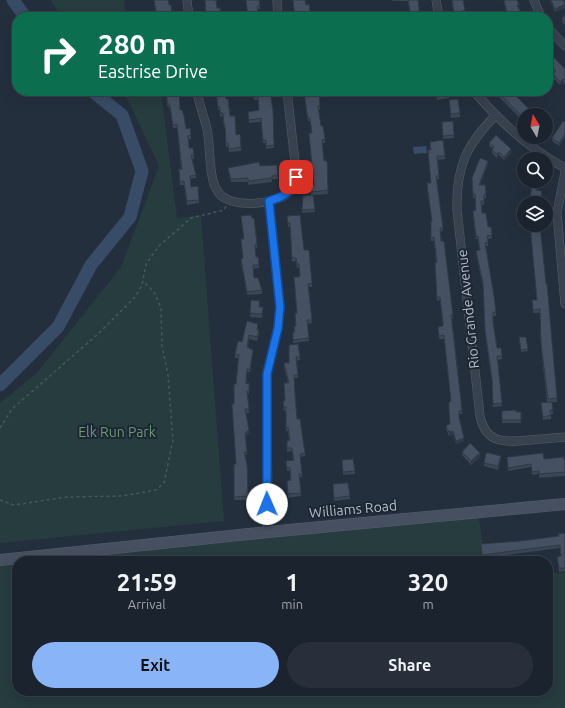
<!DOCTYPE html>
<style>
body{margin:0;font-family:Ubuntu,sans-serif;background:#282f3a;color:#f1f3f6;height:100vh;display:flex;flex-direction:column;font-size:15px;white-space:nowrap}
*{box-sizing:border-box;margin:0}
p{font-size:13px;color:#a0a4aa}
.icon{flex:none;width:22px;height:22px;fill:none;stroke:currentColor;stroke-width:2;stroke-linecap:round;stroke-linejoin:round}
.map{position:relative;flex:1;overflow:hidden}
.side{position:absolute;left:12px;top:556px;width:541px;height:140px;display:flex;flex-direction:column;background:#1b232e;border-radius:16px;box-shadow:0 4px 16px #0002,0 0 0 1px #39404a}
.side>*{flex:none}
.hud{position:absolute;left:12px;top:12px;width:541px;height:84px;border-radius:16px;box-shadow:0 4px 16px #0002,0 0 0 1px #39404a;background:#0b6e4f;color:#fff;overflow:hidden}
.needle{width:26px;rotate:350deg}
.controls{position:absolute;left:517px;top:108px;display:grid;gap:8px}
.controls a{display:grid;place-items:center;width:36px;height:36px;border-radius:50%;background:#1b232e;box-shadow:0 4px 16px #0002,0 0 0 1px #39404a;font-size:20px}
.pin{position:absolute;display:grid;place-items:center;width:34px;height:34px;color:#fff;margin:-17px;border-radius:8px;box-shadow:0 2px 6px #0006}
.me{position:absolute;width:44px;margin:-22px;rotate:359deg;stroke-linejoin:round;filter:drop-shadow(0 0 3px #0008)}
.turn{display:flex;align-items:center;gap:14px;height:84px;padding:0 20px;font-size:18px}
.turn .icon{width:52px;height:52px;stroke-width:2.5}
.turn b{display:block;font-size:28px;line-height:34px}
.eta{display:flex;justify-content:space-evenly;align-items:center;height:68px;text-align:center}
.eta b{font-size:24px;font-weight:700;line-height:28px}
.cta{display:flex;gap:8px;margin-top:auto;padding:8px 20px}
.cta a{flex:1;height:46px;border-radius:24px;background:#8ab4f8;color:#111;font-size:16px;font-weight:700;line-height:46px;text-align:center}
.cta a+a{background:#282f3a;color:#f1f3f6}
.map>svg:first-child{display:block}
.green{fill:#263c3f}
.water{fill:#394c67}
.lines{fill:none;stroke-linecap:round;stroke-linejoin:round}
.river{stroke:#394c67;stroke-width:13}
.street-casing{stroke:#565f6c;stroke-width:9}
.secondary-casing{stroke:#565f6c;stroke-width:12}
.path{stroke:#44595c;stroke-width:1.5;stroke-dasharray:3 3;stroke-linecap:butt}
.street{stroke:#38414e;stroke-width:8}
.secondary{stroke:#465061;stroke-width:11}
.wall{fill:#3b4654}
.shaded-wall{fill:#303945}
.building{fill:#455162;stroke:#303945}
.route-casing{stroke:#114b97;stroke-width:10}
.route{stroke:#1a73e8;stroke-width:7}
.labels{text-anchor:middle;stroke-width:4;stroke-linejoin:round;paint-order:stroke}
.street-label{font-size:14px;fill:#b4bcc9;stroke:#1d2633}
.park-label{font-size:14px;fill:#6b9a76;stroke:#1d2633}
</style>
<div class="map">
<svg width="565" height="708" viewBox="0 0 565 708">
<rect width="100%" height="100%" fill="#242f3e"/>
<g class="green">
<polygon points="51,0 124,0 126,17 61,17"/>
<polygon points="120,91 161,91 177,218 201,215 224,521 0,543 0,403 37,373 121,267 159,166 128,100"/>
<polygon points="477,517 479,519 483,547 481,547 480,561 44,561 188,545"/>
<polygon points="17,564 17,691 548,691 548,573 565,573 565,708 0,708 0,566"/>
</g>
<polygon class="water" points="426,146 427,153 414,154 413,147"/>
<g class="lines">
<g class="river">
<polyline points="13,0 25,17"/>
<polyline points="0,385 58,327 91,265 130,217 142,171 122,115 92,91"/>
</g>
<g class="street-casing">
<g id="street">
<polyline points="187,0 189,17"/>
<polyline points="277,0 278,17"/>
<polyline points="436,0 439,17"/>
<polyline points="534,0 541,17"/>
<polyline points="548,28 565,46"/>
<path d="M197,91c2,14 7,25 10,38 4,18 1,49 11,63 11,17 57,13 70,1 7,-6 8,-14 8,-22l-9,-80"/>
<path d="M474,91c26,31 55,58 91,77"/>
<path d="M496,115c-30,30 -40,52 -39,95l23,206c6,29 26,26 50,24 12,-1 23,-2 35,-3"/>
<polyline points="565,172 557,213 565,304"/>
<polyline points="268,532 267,374 278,328 280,307 269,201"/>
</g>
</g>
<g class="secondary-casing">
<polyline id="secondary" points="0,560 268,532 565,504"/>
</g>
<g class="path">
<polyline points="0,428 12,409 98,334 135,297 142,285 146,264 159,246 191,218 224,210 226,206"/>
<polyline points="0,500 14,505 67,497 122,496 156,490 164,483 173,440 168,375 162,346 161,308 154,292 143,281"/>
</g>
<use href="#street" class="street"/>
<use href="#secondary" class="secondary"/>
</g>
<g class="wall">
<polygon points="244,0 259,0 260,9 258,9 259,17 248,17 246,0"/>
<polygon points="392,0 418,0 420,17 410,17 408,1 393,1"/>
<polygon points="452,0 463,0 465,10 465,14 464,14 465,17 454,17"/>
<polygon points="504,0 519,8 523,17 511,17 510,16 507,16 504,3"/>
<polygon points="550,0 565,0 563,1 565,8 555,12"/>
<polygon points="565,15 565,25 562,22 562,19"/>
<polygon points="548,51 562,66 565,69 565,84 563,82 560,85 553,78 553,74 554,73 548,67"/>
<polygon points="166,91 180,110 186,129 191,135 191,139 188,139 189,148 194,155 194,159 192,159 196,175 196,178 190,179 191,187 199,200 199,203 187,205 184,185 180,185 179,169 181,169 177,128 173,128 170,109 167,105"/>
<polygon points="213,91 225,91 226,99 230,116 236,135 241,147 241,151 229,152 228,147 226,147 225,128 224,128 223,116 220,117 220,110 218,110 216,93 213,93"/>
<polygon points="253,91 270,91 273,111 274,148 266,149 266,143 263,143 261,122 249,123 248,112 259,110 258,100 254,100"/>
<polygon points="304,91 316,93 320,106 320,109 319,110 321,126 325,139 325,143 322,143 324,161 327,161 328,194 313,195 315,212 302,213 303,196 311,195 310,185 314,185 309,136 309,133 312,133 310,121 308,121 306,111"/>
<polygon points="433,91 449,91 449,98 437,100 436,91 433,92"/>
<polygon points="496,91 511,91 534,114 542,115 524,115 524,122 498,96 498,93"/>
<polygon points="449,100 460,113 460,117 451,118"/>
<polygon points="442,122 454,135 454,138 443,139"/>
<polygon points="565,122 565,137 559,146 552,141 552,138"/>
<polygon points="430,142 445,156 445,159 438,160 439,179 436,180 443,228 443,231 440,232 441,241 453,315 453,319 452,319 462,410 462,414 459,414 459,417 464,441 456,444 453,434 449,436 446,429 446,426 450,424 449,409 451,401 444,339 439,339 438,331 438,327 443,326 443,325 440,300 437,301 435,266 436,262 434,241 431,241 431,222 432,222 427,187 427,183 431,183 428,154 428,150 431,150"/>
<polygon points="489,143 511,153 504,160 499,155 497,158 492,153 492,150 493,149 489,146"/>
<polygon points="488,164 480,185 486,194 486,198 484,198 484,205 481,205 482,213 488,227 492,235 492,238 488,239 488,246 486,246 496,312 496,316 493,316 493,322 497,348 502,356 502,359 498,360 502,406 493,407 492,382 485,333 483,286 476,254 476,251 479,250 478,239 476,239 473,214 473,211 475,211 475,198 473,198 472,178"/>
<polygon points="260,166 278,175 278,179 272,179 272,182 248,185 248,182 231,182 228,171 228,168"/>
<polygon points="528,181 543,181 538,190 542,194 541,203 529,203 532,184"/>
<polygon points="241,216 257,244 257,248 255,248 256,257 259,265 259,268 253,269 254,278 262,290 262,294 247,295 241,262 241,259 243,259 241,239 244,239"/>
<polygon points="287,216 304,250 312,283 312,287 308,287 312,320 312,323 307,324 309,341 293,343 293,332 294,332 294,326 296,326 295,313 297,313 294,277 299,277 300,275 299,268 297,268 296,261 292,262 290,227 288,227"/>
<polygon points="530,225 540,225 557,398 557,402 552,402 553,414 551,414 551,419 543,420 541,403 547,402 541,347 540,313 533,313 532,300 537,300"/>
<polygon points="251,300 260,307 263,307 262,318 250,317"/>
<polygon points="258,328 258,330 259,334 257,341 249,339 248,347 253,353 250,372 247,372 246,384 249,391 249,394 247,394 249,413 246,413 249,433 246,436 247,455 245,455 247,464 248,500 234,500 234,464 236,464 234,404 238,358 235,358 235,354 242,342"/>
<polygon points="526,337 528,351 521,352 519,339"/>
<polygon points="289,345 300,357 300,360 296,361 298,378 294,378 297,419 305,453 305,456 300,457 302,474 302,477 300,477 301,496 288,498 287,481 290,481 290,471 287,471 286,461 293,460 292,451 287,452 287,441 289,441 288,431 286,431 286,411 284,411 283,401 285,401 284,383 288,383 284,367 284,363 289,363"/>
<polygon points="502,411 521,412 521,423 502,423"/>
<polygon points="462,452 480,457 471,465 462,455"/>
<polygon points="507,457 565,460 565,476 539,478 539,474 532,475 531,467 508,471"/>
<polygon points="342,460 355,471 355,474 343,475"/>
<polygon points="501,460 498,470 484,466 484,463"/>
<polygon points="333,484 350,496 350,499 334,501"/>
<polygon points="565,533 565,571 559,572 557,557 561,556 560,548 482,558 481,544 520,541 559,536"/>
</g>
<g class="shaded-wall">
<polygon points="565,4 565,8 555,12 555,9"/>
<polygon points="510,12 510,16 507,16 507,13"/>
<polygon points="563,79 563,82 560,85 560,82"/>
<polygon points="548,121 548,124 546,127 546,123"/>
<polygon points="565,134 565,137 559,146 559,143"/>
<polygon points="511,149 511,153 504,160 504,157"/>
<polygon points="499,152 499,155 497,158 497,154"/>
<polygon points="488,161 488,164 479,189 479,185"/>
<polygon points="541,181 543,181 536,193 536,190"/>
<polygon points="253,350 253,353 250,372 250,369"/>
<polygon points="249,430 249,433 245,436 245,433"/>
<polygon points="453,431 453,434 449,436 449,432"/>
<polygon points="464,438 464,441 456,444 456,441"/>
<polygon points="480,453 480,457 471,465 471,461"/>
<polygon points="501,456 501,460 498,470 498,466"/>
</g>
<g class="building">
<polygon points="154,0 168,0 169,5 171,5 172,17 157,17"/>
<polygon points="205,0 216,0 217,8 220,8 221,17 206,17"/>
<polygon points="246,0 259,0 260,5 257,6 259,17 248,17"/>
<polygon points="293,0 305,0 306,5 309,4 311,17 295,17"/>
<polygon points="408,0 418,0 420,17 411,17"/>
<polygon points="452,0 463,0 465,10 462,11 465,17 455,17"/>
<polygon points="504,0 517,0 519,5 517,5 523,17 512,17 510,12 507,13"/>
<polygon points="551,0 563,0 565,4 555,9"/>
<polygon points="565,15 565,22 562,19"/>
<polygon points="548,51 562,66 565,69 565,81 563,79 560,82 553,74 556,71 548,63"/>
<polygon points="167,91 179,91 180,110 182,110 184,116 186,129 190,128 191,135 188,136 189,148 193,148 194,155 191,155 196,175 190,176 191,187 198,186 199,200 187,201 184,181 180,182 179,169 182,169 177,124 173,125 170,106 167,102"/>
<polygon points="216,91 225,91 226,99 228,99 230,116 235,116 236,135 240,134 241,147 229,149 228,143 226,143 225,125 224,125 223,113 220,113 220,107 218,107"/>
<polygon points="253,91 270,91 273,111 274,145 266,146 266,140 263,140 261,118 249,120 248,112 259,110 258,96 254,97"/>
<polygon points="304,91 316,91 316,93 319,93 320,106 318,106 321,126 323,126 325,139 322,140 324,161 327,161 328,190 311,192 310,185 314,185 309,133 312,133 310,118 308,118 306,107"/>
<polygon points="436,91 449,91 449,95 437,96"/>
<polygon points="500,91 511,91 534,114 537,110 542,115 524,115 524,118 498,92"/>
<polygon points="458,99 460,113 451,114 449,100"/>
<polygon points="546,118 548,121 546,123"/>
<polygon points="453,121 454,135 443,136 442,122"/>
<polygon points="563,121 565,122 565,134 559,143 552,138"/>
<polygon points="496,135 511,149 504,157 499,152 497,154 492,150 494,147 489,143"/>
<polygon points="443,140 445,156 437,156 439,176 436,176 443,228 440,228 441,241 444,241 453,315 451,315 462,410 459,411 459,417 464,438 456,441 453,431 449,432 446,426 450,424 449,409 449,402 451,401 444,335 439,336 438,327 443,326 443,322 440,297 437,297 435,263 437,262 434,237 431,238 431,222 432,222 427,183 431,183 428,150 431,150 430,142"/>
<polygon points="480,158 488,161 479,185 485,185 486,194 484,195 484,201 481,201 482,213 486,213 488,227 491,227 492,235 487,236 488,242 485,243 494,296 496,312 493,312 493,322 497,348 501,348 502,356 497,356 502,403 493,404 492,378 485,330 483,283 476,251 480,250 478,236 476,236 473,211 476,210 475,194 473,194 472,178"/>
<polygon points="259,162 260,166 277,165 278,175 272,176 272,178 248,181 248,178 231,179 228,168"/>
<polygon points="533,181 541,181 536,190 542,191 540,203 529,203"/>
<polygon points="313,195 315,209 302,210 303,196"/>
<polygon points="251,215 252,218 254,218 257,244 255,245 256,257 258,257 259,265 253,265 254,278 258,278 262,290 247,292 241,259 243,258 241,239 244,239 241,216"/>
<polygon points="300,215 304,250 309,250 312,283 308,284 312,320 307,320 309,338 293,340 293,332 295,332 294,326 296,326 295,313 297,313 294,277 299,277 300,275 299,264 297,264 296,258 292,258 290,223 288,223 287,216"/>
<polygon points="530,225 540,225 546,284 547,284 557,398 548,399 541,343 540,309 533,310 532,300 537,300"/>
<polygon points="251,300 260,301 259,307 263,307 262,314 250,313"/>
<polygon points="247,321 258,324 257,330 259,330 257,337 249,335 247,347 253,350 250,369 247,369 246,384 249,383 249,391 247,391 249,409 245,409 249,430 245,433 247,452 244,452 247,464 248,496 234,497 234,464 236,464 232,404 234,404 234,384 236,384 239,355 235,354 238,341 242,342"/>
<polygon points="519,337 526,337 528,349 521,350"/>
<polygon points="298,344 300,357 296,357 298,375 294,375 295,396 297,419 300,419 305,453 300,454 302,474 299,474 301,493 288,494 287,481 291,480 290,467 287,468 286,461 294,460 292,448 287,448 287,441 290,440 288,427 286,428 286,407 284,408 283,401 285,401 284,383 289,383 284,363 289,363 289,345"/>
<polygon points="552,402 553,410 550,410 551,415 543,417 541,403"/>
<polygon points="516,410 516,412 521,412 521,420 502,420 502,411"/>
<polygon points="470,443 480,453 471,461 462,452"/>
<polygon points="486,453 489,453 501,456 498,466 484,463"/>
<polygon points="543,453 544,459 564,457 564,460 565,460 565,472 539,474 539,471 532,472 531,464 508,468 507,457"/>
<polygon points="353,459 355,471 343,472 342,460"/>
<polygon points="348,483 350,496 334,498 333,484"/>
<polygon points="565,533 565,568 559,568 557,557 561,556 560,545 482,555 481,544 520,541 559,536 558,534"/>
</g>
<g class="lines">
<g class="route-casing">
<path id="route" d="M267,504v-130l11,-46 2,-21 -11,-106c14,-4 24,-9 27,-24"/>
</g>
<use href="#route" class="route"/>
</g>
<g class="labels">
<g class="street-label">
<text transform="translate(468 309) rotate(-96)" y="5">Rio Grande Avenue</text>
<text transform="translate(353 509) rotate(-5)" y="5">Williams Road</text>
</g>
<g class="park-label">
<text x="117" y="437">Elk Run Park</text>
</g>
</g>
</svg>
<div class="controls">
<a><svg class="needle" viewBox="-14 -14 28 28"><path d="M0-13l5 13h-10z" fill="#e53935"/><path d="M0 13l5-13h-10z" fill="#a0a4aa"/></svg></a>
<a><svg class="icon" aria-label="search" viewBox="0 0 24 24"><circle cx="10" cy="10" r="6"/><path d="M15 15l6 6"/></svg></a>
<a><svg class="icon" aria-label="layers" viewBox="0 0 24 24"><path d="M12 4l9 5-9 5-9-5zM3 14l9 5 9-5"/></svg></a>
</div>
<div class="pin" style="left:296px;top:177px;background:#d93025"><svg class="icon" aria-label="arrive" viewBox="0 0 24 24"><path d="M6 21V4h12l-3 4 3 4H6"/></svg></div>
<svg class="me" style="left:267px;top:504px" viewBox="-20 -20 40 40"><circle r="19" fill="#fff"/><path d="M0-13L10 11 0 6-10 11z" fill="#1a73e8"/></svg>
<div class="hud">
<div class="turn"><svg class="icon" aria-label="right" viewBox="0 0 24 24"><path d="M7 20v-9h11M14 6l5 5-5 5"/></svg><div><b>280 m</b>Eastrise Drive</div></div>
</div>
<section class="side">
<div class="eta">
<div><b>21:59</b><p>Arrival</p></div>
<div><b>1</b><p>min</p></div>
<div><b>320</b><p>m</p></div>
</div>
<div class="cta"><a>Exit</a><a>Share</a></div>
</section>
</div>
